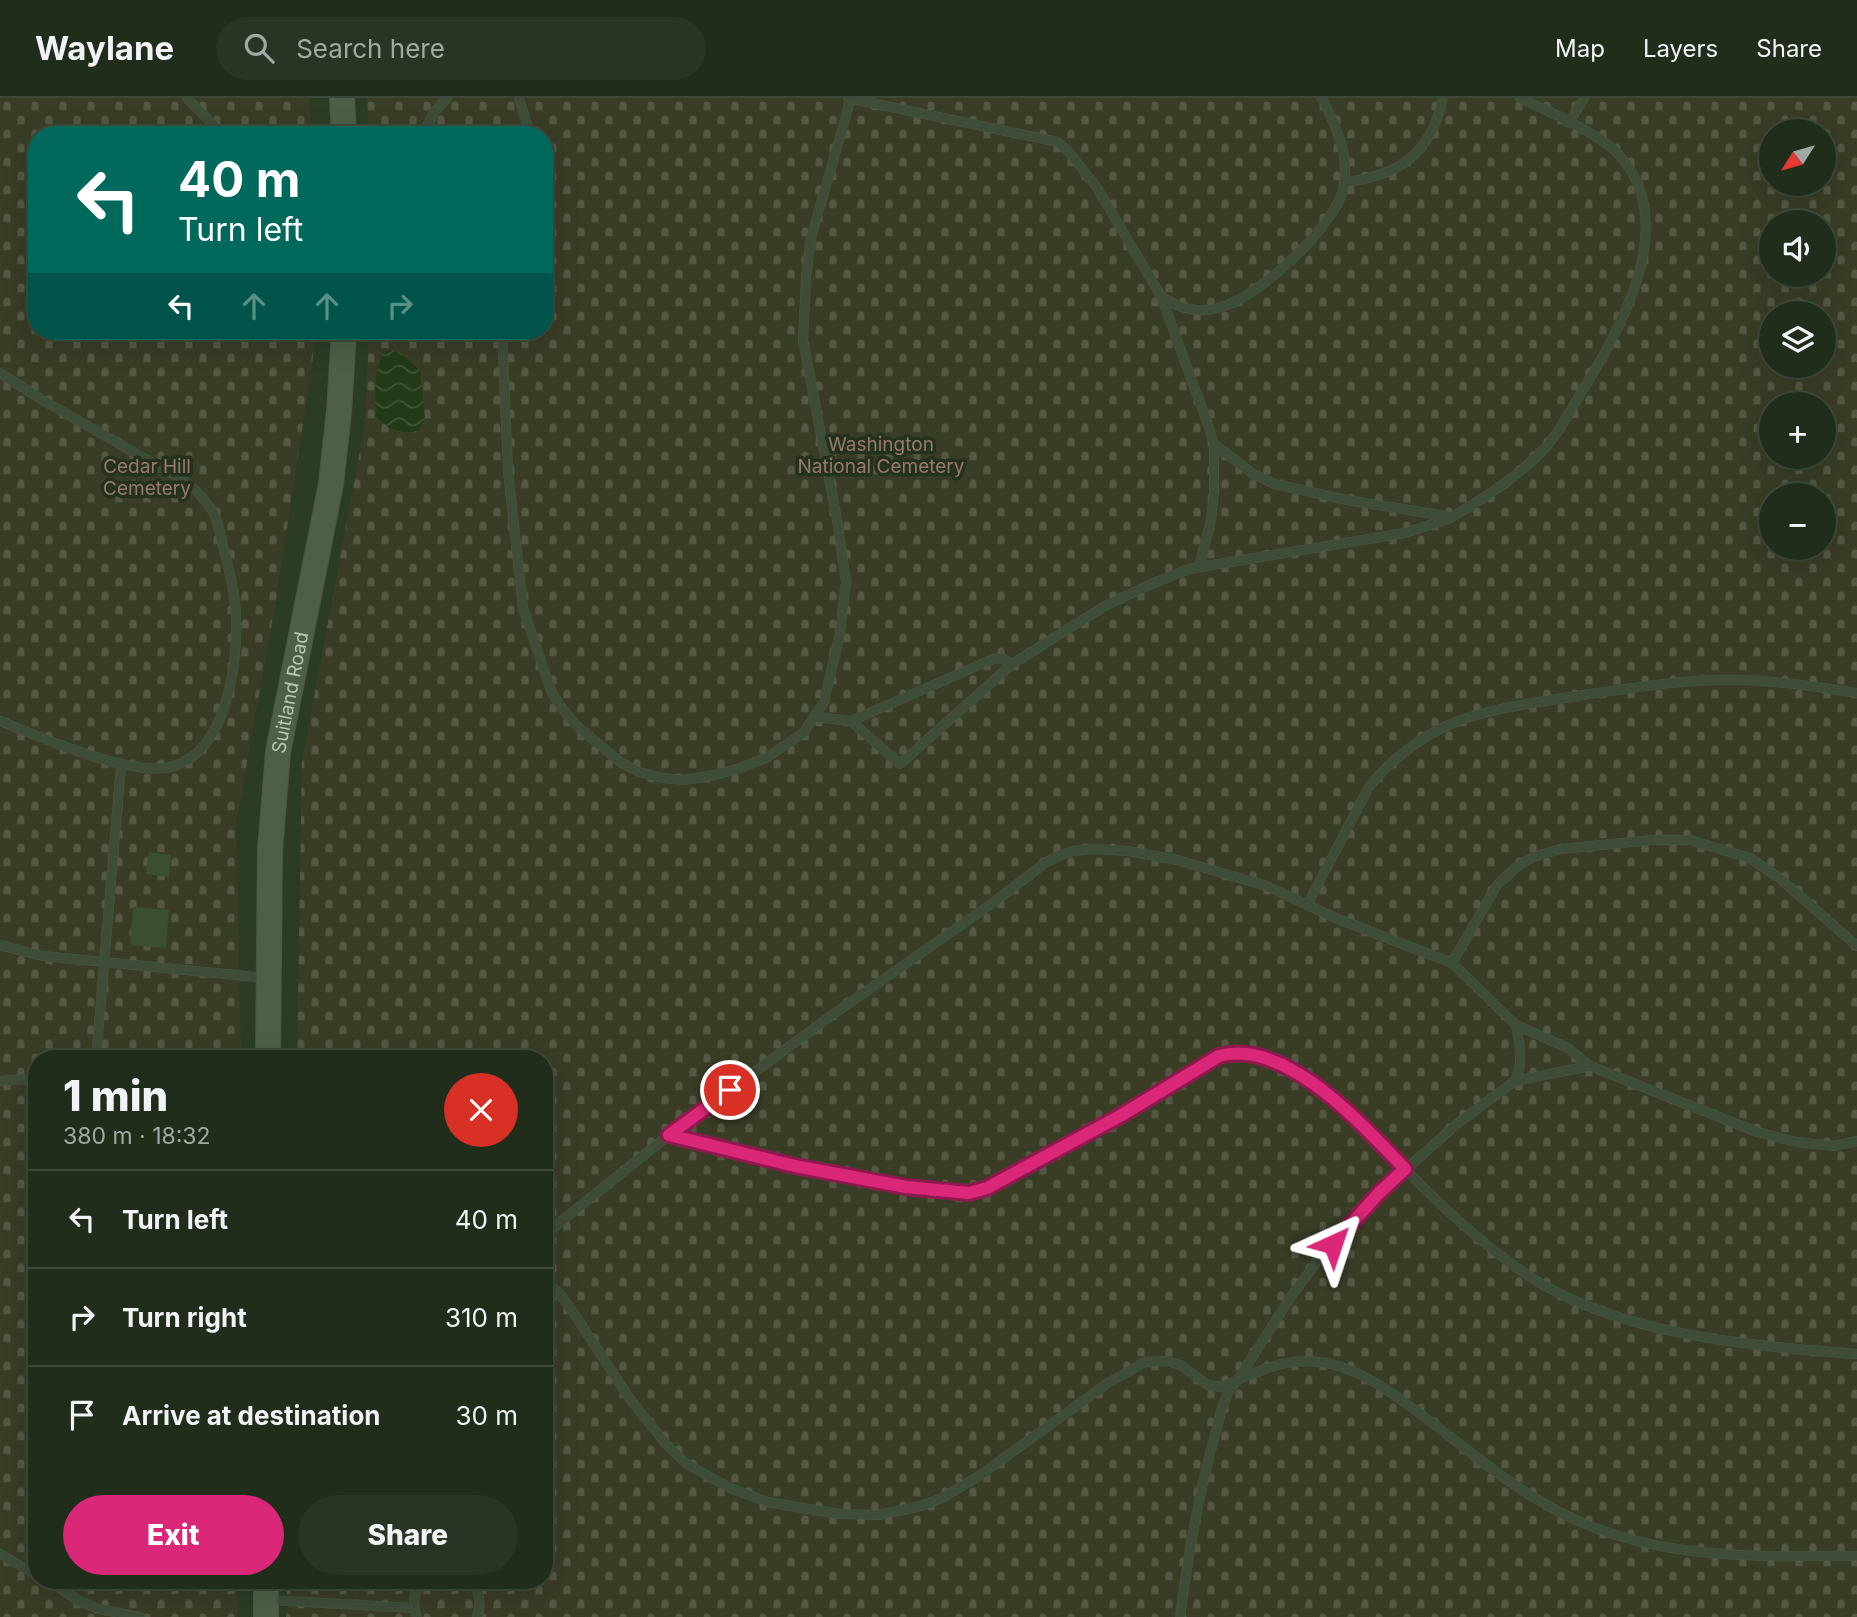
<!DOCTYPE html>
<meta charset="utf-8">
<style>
body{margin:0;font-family:Inter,sans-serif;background:#293524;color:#f1f3f6;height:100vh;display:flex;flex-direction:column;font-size:26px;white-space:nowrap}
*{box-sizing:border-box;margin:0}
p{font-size:23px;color:#a2a8a3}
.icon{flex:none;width:38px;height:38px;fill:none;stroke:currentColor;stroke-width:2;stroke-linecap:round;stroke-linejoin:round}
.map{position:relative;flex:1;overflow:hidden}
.drawer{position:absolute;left:28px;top:952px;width:525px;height:539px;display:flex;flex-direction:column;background:#212d1b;border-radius:28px;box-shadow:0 7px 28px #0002,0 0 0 2px #3e493a}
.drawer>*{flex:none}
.guide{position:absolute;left:28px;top:28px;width:525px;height:214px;border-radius:28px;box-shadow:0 7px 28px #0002,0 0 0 2px #3e493a;background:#00695c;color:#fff;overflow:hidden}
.needle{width:46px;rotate:233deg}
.tools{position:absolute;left:1759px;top:21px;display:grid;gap:14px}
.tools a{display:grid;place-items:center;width:77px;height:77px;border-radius:50%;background:#212d1b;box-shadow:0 7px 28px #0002,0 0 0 2px #3e493a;font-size:35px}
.pin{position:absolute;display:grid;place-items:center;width:60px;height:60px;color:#fff;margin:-30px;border:4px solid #fff;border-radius:50%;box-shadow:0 2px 7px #0007}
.me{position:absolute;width:77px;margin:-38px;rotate:42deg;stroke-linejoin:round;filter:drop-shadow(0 0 5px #0008)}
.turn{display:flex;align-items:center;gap:24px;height:147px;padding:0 35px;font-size:32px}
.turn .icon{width:91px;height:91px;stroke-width:2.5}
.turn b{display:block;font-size:49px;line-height:60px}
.lanes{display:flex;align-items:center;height:66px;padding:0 35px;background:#0003;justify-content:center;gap:35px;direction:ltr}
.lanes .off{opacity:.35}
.round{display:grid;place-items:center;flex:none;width:74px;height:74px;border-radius:37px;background:#293524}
.overview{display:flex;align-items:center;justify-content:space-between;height:119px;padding:0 35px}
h1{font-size:42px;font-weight:800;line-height:52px}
.primary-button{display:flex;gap:14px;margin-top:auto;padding:14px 35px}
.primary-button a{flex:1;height:80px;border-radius:42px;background:#db2777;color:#fff;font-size:28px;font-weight:800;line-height:80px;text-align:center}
.primary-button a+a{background:#293524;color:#f1f3f6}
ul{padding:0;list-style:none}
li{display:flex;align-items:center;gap:21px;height:98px;padding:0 35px;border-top:2px solid #3e493a}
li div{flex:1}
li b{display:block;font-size:26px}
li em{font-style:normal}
header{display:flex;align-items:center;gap:42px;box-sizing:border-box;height:98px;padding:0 35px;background:#212d1b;border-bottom:2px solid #3e493a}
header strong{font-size:33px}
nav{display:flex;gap:38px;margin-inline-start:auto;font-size:24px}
.search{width:490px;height:63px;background:#293524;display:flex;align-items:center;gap:18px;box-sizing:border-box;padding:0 24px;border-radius:38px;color:#a2a8a3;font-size:26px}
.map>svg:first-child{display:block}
.cemetery{fill:url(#cemetery-stones);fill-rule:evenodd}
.water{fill:url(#water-waves)}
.building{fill:#3b4e31}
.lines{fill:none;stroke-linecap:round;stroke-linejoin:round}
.service-casing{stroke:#4b5844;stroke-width:10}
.secondary-casing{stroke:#4b5844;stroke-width:26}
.service{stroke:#3f4c38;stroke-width:9}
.secondary{stroke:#4d5f46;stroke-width:24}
.route-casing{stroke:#8e194d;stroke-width:18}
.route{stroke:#db2777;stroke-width:12}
.labels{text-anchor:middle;stroke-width:7;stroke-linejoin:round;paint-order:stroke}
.park-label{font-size:19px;fill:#98796b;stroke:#24311d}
.street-label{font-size:19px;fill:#b9c8b3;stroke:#24311d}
</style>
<header>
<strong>Waylane</strong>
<div class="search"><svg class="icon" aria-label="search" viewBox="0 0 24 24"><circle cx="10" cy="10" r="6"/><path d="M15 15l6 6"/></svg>Search here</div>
<nav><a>Map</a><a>Layers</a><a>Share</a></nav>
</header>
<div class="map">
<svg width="1857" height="1519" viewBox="0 0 1857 1519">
<defs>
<pattern id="cemetery-stones" width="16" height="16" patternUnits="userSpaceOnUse" patternTransform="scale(1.75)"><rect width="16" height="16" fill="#393d26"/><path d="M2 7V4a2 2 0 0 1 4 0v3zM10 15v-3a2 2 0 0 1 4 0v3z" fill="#545843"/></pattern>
<pattern id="water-waves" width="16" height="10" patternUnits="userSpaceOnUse" patternTransform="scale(1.75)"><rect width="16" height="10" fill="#223a17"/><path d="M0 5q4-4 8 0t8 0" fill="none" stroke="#405536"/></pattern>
</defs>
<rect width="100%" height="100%" fill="#2c3c24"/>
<g class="cemetery">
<polygon points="0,0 309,0 312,37 37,37 37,233 317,233 276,502 236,725 241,961 37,961 37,1482 237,1482 237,1519 0,1519"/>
<path d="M367,0h1490v1519h-1571l1,-37h257v-521h-247l5,-297 63,-338 4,-93h175v-196h-175zM1771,33h53v53h-53zM1771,124h53v53h-53zM1771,215h53v53h-53zM1771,306h53v53h-53zM1771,397h53v53h-53z"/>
</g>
<path class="water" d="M392,252l13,7 15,14 5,48 -7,12c-15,4 -33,-2 -42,-15 -2,-24 -2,-43 8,-65z"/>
<g class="building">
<polygon points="149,754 171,757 169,779 146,776"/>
<polygon points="133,809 169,812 166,850 130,847"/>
</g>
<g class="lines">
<g class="service-casing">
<g id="service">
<polyline points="187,0 223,37"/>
<polyline points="519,0 530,37"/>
<polyline points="848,0 1058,44 1069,54 1097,90 1161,198 1207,324 1214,346 1214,394 1211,422 1199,469"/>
<polyline points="1569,25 1584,0"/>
<polyline points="422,37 435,13 447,0"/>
<path d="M1345,84c55,-6 86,-29 98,-84"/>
<path d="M1163,199c15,12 37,16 55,11 38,-8 116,-81 125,-118 8,-33 -7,-64 -21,-92"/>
<polyline points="502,233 508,373 523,510 552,595 561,609 576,627 620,664 639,674 662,680 685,682 715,677 740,670 768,659 784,648 804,634 824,604 840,535 846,484 837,422 803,242 806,180 811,140 851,0"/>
<path d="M0,275l44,28 142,81c11,9 21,19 28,32 5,11 7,24 10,36 5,20 11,42 12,63 2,49 -8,136 -62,153 -39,13 -135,-29 -174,-45"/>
<path d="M1214,346l38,29 22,11 73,16 105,17c34,-20 67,-41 94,-70 14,-16 24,-36 35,-54 39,-63 99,-167 40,-236 -19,-23 -73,-46 -101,-59"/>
<polyline points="816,619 851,623 900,666 1012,566 1105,508 1149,487 1189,471 1405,435 1451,420"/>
<polyline points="851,623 993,561 1002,560 1012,566"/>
<path d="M1307,807l62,-118c20,-26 54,-52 84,-64 41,-16 87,-21 130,-28 51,-7 106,-17 158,-15 39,1 78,7 116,13"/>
<polyline points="0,847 43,858 266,880"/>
<polyline points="1452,865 1497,787 1519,767 1533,759 1561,751 1652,742 1690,742 1750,760 1778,779 1857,848"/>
<polyline points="96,961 121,667"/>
<polyline points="0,983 23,981 37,985"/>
<path d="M1515,983c9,-19 5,-36 1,-56"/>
<path d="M669,1037l126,31 111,21 63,6 18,-5c59,-32 118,-64 176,-97 21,-12 44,-35 69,-38 64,-8 154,99 197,140 30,29 63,58 97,81 89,61 227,72 331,80"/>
<polyline points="544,1137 669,1037 832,917 990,807 1045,765 1058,758 1073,753 1094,751 1128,753 1177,762 1267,788 1333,819 1452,865 1516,927 1568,950 1590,968"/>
<polyline points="544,1182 560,1196 571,1211 630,1301 666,1346 687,1366 730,1390 767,1404 839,1416 879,1417 921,1408 942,1400 979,1378 1108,1285 1145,1264 1167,1263 1180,1267 1208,1287 1220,1289 1237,1283 1290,1200 1318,1162 1379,1095 1458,1025 1515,983 1590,968 1757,1034 1796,1044 1834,1048 1857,1043"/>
<polyline points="0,1456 37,1477"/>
<polyline points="48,1482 79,1503 99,1511 140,1519"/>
<path d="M471,1482c9,12 11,23 6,37"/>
<polyline points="269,1502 414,1510"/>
<path d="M417,1519c-5,-14 -4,-25 6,-37"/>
<path d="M1180,1519c8,-61 18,-122 35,-182 5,-17 8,-40 21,-53 7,-7 21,-9 29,-13 61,-22 102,6 150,41 52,38 102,84 161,110 62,28 129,35 196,36 29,1 57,-1 85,0"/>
</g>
</g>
<g class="secondary-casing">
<g id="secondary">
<polyline points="342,0 344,37"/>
<path id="s1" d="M268,961l2,-208 8,-99 53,-268 8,-72 5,-81"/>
<polyline points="266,1519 266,1482"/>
</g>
</g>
<use href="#service" class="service"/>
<use href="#secondary" class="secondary"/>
</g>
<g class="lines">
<g class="route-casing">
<path id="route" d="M730,992l-61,45 126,31 111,21 63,6 18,-5 133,-72 99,-60c67,-18 143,69 186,113l-26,24 -46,51"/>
</g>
<use href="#route" class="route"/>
</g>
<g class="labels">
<g class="park-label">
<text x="881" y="353">Washington<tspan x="881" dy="22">National Cemetery</tspan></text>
<text x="147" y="375">Cedar Hill<tspan x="147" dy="22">Cemetery</tspan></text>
</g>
<g class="street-label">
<text dy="7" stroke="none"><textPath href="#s1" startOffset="368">Suitland Road</textPath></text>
</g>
</g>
</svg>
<div class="tools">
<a><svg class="needle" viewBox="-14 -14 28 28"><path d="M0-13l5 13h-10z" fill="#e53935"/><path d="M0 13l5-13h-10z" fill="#a2a8a3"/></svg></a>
<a><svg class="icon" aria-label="sound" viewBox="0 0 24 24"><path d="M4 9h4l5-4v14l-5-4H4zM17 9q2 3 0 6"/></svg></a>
<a><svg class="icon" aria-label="layers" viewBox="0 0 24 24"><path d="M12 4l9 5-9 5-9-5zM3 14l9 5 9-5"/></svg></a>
<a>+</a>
<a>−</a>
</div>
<div class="pin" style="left:730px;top:992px;background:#d93025"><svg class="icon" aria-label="arrive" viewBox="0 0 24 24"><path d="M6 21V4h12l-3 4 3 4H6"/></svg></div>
<svg class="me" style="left:1333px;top:1146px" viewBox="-20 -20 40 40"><path d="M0-17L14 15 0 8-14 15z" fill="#db2777" stroke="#fff" stroke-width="4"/></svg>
<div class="guide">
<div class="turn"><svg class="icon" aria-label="left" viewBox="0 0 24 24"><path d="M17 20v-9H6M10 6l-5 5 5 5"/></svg><div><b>40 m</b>Turn left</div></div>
<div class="lanes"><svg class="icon" aria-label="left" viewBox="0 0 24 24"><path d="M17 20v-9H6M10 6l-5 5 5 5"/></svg><svg class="icon off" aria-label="ahead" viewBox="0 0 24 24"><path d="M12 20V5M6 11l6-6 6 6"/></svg><svg class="icon off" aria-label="ahead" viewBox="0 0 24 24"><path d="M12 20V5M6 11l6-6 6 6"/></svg><svg class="icon off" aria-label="right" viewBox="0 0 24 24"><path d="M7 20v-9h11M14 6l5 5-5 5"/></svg></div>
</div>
<section class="drawer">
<div class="overview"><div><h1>1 min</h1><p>380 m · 18:32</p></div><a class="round" style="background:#d93025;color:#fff"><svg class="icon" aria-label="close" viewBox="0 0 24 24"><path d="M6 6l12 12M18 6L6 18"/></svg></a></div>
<ul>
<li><svg class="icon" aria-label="left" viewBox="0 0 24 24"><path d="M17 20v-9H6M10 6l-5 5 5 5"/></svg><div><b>Turn left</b></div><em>40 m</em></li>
<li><svg class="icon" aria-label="right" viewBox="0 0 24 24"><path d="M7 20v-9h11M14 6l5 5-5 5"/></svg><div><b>Turn right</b></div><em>310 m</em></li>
<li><svg class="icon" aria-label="arrive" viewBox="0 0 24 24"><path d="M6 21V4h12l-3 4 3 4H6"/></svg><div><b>Arrive at destination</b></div><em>30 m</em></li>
</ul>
<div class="primary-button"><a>Exit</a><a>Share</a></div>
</section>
</div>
